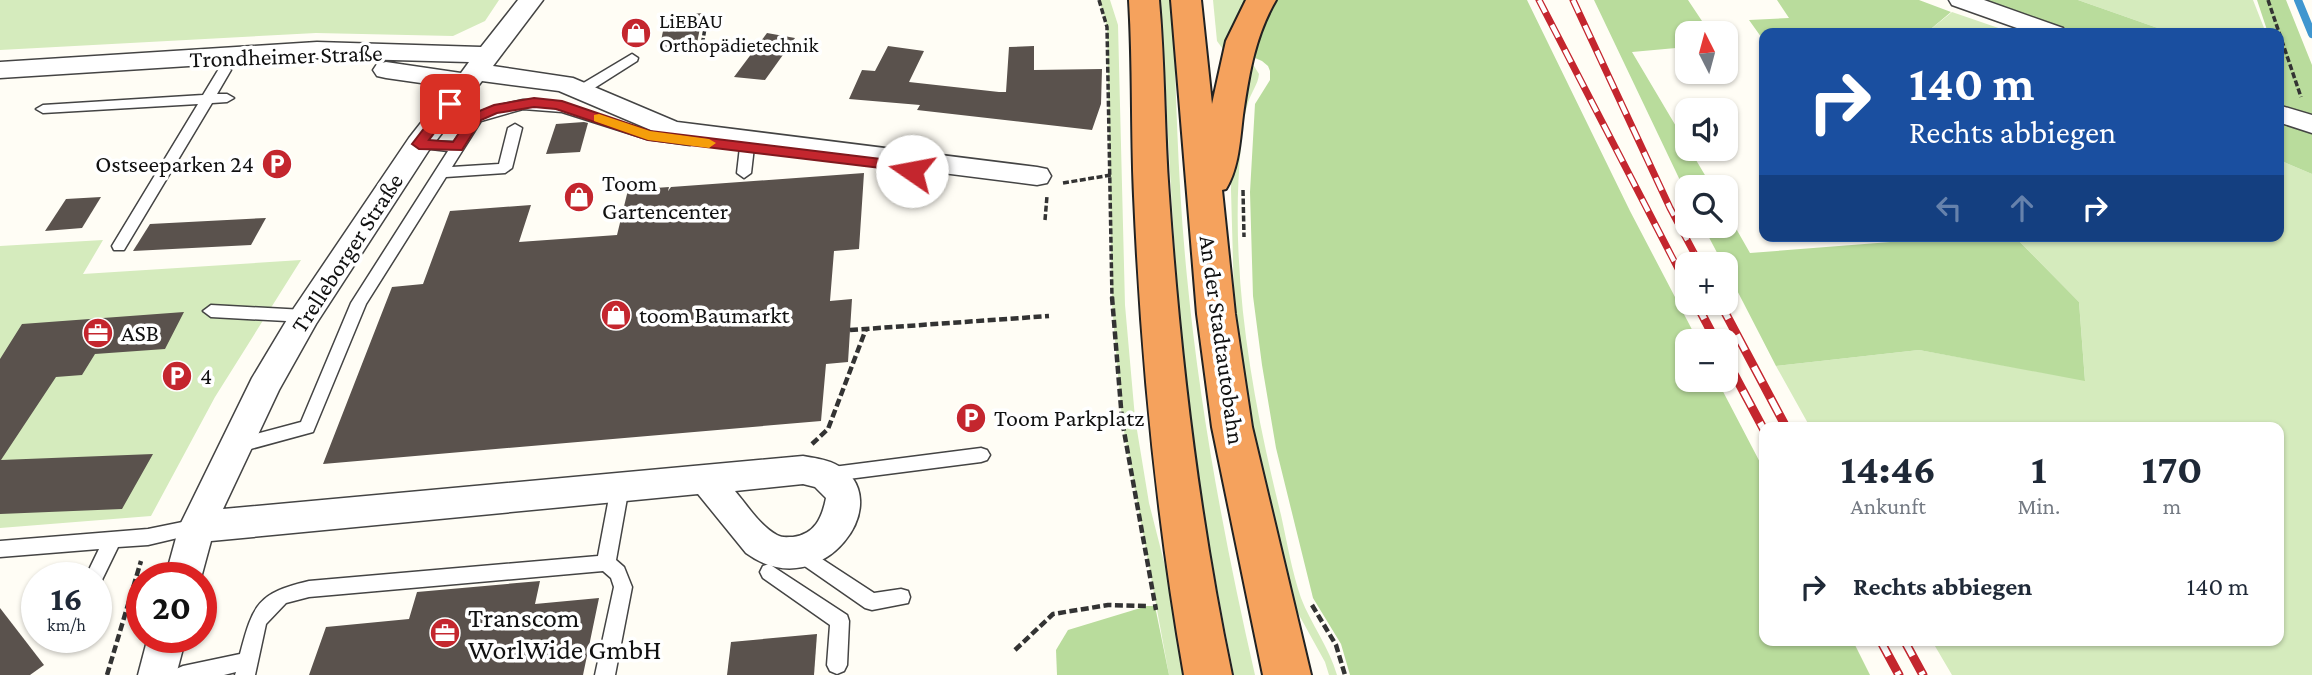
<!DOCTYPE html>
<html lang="de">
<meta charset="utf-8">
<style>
body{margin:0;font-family:"Crimson Pro",serif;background:#f2f2f3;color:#1f2937;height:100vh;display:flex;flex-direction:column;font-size:26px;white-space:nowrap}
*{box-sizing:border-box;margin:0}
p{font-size:23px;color:#747a83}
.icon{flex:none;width:38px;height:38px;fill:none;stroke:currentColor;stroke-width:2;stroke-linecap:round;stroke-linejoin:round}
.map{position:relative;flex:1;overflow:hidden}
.drawer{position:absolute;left:1759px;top:422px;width:525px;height:224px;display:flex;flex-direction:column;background:#fff;border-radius:14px;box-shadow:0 2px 5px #0004}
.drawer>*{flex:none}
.banner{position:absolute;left:1759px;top:28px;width:525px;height:214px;border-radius:14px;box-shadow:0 2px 5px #0004;background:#1a4fa0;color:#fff;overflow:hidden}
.needle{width:46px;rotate:354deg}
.tools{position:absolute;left:1675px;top:21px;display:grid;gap:14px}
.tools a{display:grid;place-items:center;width:63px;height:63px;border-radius:14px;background:#fff;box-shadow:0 2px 5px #0004;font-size:35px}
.speed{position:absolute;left:21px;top:562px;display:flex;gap:14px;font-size:35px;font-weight:700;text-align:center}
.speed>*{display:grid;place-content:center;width:91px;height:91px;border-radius:50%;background:#fff;box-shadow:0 2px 5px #0004;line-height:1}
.speed small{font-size:18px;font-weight:400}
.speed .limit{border:10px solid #d22;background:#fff;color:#111}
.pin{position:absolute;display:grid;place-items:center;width:60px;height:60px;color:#fff;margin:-30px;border-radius:14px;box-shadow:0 4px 10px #0006}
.me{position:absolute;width:77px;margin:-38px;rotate:282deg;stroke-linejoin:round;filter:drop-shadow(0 0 5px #0008)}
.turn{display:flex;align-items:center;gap:24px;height:147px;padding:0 35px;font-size:32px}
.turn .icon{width:91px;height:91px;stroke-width:2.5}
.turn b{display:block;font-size:49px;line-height:60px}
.lanes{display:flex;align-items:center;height:66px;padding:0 35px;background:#0003;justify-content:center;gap:35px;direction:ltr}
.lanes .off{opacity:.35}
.eta{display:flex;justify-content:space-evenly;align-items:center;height:119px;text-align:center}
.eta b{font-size:42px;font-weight:700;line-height:49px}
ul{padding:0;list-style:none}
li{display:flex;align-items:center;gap:21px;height:91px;padding:0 35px}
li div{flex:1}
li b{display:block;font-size:26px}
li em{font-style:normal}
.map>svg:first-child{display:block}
.green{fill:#d5ebbd}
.forest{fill:#b9dc9c}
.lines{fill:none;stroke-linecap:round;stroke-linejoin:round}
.stream{stroke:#3f96cf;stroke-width:8}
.building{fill:#5a524d}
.lane-casing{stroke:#444;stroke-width:3}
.street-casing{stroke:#444;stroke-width:3}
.highway-casing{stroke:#222;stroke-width:4}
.path-far1{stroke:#333;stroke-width:3.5;stroke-dasharray:6 2.5;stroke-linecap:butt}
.path{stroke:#333;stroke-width:4.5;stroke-dasharray:8 3.5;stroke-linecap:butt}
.lane{fill:#fff;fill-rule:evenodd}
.street{fill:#fff;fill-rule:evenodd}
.highway{fill:#f5a25d;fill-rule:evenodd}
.rail-far1-casing{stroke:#c4262e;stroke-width:7}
.rail-casing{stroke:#c4262e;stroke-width:9}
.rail-far1{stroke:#fff;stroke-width:4.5;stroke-dasharray:14;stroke-linecap:butt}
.rail{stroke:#fff;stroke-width:6;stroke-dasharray:18;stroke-linecap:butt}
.route{fill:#c4262e;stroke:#7f191e;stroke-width:2}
.slow{fill:#f59e0b}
.labels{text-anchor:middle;stroke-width:7;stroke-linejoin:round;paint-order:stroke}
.far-poi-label{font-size:21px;fill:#111;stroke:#fff;text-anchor:start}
.street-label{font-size:24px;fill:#111;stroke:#fff}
.poi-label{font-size:24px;fill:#111;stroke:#fff;text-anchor:start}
.near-poi-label{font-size:28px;fill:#111;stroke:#fff;text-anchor:start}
</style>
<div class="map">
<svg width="2312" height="675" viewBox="0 0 2312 675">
<rect width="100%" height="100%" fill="#fffdf5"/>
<g class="green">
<polygon points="0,0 499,0 485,21 453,36 316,33 0,50"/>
<polygon points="1099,0 1110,0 1118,25 1125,305 1135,418 1149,503 1174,601 1188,675 1169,675 1122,420 1112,305 1107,27"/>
<path d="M1161,0h11l1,6c3,90 5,181 14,271 13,134 38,267 68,398h-21c-19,-95 -37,-192 -48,-288 -13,-129 -18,-258 -25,-387z"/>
<polygon points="1213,0 1250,0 1225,52 1217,41"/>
<polygon points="2078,0 2253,0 2266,33 2172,33"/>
<polygon points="1952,12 2013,33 1926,33"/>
<path d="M1246,63l8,3 5,8c-1,11 -8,18 -11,29 -4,13 -6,29 -7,42 -12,124 10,250 40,370 6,27 11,57 20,83 10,26 28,49 36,77h-8l-4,-13 -37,-67 -34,-146 -12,-83 -8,-69 -3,-107 1,-49z"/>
<polygon points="2279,160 2312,174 2312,675 1952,675 1932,641 2278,640 2278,427 1810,427 1776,366 1919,350 2085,380 2079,302 2014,236 2278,236"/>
<polygon points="103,240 83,274 301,260 215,397 151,516 0,528 0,246"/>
</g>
<g class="forest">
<polygon points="1273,0 1527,0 1630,211 1698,341 1687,341 1687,380 1717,380 1764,470 1764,640 1853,641 1870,675 1350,675 1341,644 1313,598 1276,448 1262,365 1253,296 1250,192 1255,104 1270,80 1270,71 1268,66 1262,61 1248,55"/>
<polygon points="1594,0 1688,0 1710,33 1687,33 1687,47 1632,52 1712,187 1687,187 1687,195"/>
<polygon points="1777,0 1919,0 1951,12 1926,33 1764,33 1764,41 1749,20 1789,18"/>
<polygon points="1986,0 2078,0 2172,33 2077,33"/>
<polygon points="2257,0 2286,0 2312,65 2312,116 2279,105 2279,74 2282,74 2279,64 2278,33 2268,33"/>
<polygon points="2279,122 2312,134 2312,174 2279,160"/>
<polygon points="1726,211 1750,253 1903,241 1900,236 2014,236 2079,302 2085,381 1919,350 1776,366 1726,269 1726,264 1723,264 1703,226 1726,226"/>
<polygon points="1147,606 1155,606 1169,675 1057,675 1056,650 1068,630"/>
</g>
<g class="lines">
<polyline class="stream" points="2298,0 2312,34"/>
</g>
<g class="building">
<polygon points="703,13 696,48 659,51 666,16"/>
<polygon points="767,33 795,38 765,80 734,77"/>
<polygon points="888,46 924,51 909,82 999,92 1006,92 1009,47 1034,46 1034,70 1102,69 1101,104 1092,130 917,110 920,105 849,99 862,70 875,71"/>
<polygon points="584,122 588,123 580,152 546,154 556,124"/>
<polygon points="864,173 859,249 834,251 830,301 852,299 848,362 826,364 821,421 323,464 392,287 423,284 450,211 531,205 519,242 617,235 628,190 669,187 668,191 671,187"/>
<polygon points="101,197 82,228 45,231 66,199"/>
<polygon points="266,218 251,245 133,251 150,224"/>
<polygon points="184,312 165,349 95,354 82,375 56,377 1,460 153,454 122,509 0,514 0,359 22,324"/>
<polygon points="540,581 535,604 599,598 583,675 309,675 326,627 409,619 417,592"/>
<polygon points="0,608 44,665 30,675 0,675"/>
<polygon points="817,634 814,675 727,675 731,642"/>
</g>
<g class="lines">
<g class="lane-casing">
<g id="lane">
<polygon points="632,54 638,58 637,61 585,94 575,94 575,88"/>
<polygon points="225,66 231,70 217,94 227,94 234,98 227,102 212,103 124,250 114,250 112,246 198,104 43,113 36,109 43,105 203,95 220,67"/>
<path d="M523,100c46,0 83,21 127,31 14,3 37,0 47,10l-7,4 -43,-6 -85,-27 -39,-3 -42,12 -29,46 47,-3 9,-36 7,-4 7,4 -10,40 -7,5 -59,4 -80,127 -53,128 -77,21 -6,-2 -2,-5 2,-5 71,-19 50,-119 97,-152 -34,-4 -2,-3 2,-3 40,1 17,-27 25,-9z"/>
<polygon points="747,142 754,147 751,173 744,178 737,173 740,147"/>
<polygon points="879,158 917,168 919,171 912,176 874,166 872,163"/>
<polygon points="211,305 305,310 313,316 305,322 211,317 203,311"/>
<polygon points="981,448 987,450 990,455 987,460 981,462 825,482 819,480 816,475 819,470 825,468"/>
<path d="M620,480l6,2 3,5 -13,73 8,7 8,20 -17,88h-20l19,-88 -3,-9 -8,-7 -294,26 -23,6 -20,21 -11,51h-20l1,-3 -12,3h-51l3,-6 7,-3 57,-12c13,-50 18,-61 69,-73l289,-25 13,-69 3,-5z"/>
<polygon points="197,519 203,522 206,527 203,532 148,545 118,547 100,584 96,585 96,578 85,578 99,549 0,557 0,541 148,529"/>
<polygon points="799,544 874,593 901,589 908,591 910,597 908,603 872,610 865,608 793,558 790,552 793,546"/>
<polygon points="769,564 847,615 849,621 847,665 844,671 837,674 830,671 827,665 830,625 763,578 760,572 763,566"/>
</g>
</g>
<g class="street-casing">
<g id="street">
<path d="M518,0h25l-50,66 80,12 104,44 360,45 10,2 4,7 -4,7 -10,2 -365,-46 -113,-48 -77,-10 -53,69 -113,174 -37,66 -56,119 580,-53c10,2 22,3 32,8 67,33 -13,145 -89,89l-48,-59 -487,47 -10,37h-36l14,-51 73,-149 42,-70 115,-170 40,-51 -63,-9 -9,-2 -4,-6 4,-6 9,-2 75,11 8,-11 -152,-4 -317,20v-16l317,-20 164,5zM803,484l12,3 11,11c-4,20 -11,36 -33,39 -6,0 -11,1 -16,-2 -17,-9 -30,-30 -42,-44z"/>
<polygon points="1949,0 1984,0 2063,28 2066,33 2031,33 1952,5"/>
<polygon points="2278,105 2312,115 2312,133 2278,122"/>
<polygon points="148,637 186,637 176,675 138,675"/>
</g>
</g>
<g class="highway-casing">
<g id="highway">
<path d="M1129,0h30c6,65 5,131 10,196 11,161 30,321 63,479h-48c-28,-159 -43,-318 -50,-479 -3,-65 -1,-131 -5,-196z"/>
<path d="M1171,0h30l11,104 14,-63 20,-41h30c-21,36 -27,74 -33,115 -3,24 -4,53 -17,74l-4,1 13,124 17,113 59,248h-48l-51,-248 -15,-113z"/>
</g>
</g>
<g class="path-far1">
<polyline points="1099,0 1107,27 1112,299"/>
<polyline points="2268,0 2301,97"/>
<polyline points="696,48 702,46 705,28"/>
<polyline points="1063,183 1111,175"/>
<polyline points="1243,190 1244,237"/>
<polyline points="1045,220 1047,196"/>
</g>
<g class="path">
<polyline points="1112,297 1122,420 1156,610"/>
<polyline points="850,330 1049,316"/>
<polyline points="812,444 828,429 866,329"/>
<polyline points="1312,605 1336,645 1345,675"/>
<polyline points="1015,650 1053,614 1108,605 1147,606"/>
<polyline points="107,675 141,561"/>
</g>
<use href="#lane" class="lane"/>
<use href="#street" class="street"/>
<use href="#highway" class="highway"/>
<g class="rail-far1-casing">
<g id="rail-far1">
<polyline points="1539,0 1687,286"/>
<polyline points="1573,0 1670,208 1700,264"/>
</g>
</g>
<g class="rail-casing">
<g id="rail">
<polyline points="1696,303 1716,341"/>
<polyline points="1720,303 1786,427"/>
<polyline points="1726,359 1764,430"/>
<polyline points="1880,640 1899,675"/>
<polyline points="1904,640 1923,675"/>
</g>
</g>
<use href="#rail-far1" class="rail-far1"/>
<use href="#rail" class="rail"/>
</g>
<polygon class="route" points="534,98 562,101 650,131 881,159 917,167 919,171 912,175 881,168 648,140 556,109 534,107 497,113 481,120 462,150 419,149 412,144 445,101 454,101 456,104 429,140 453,142 472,114 494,105"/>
<polygon class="slow" points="599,114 650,131 709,139 716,143 709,148 648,140 594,121 594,115"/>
<defs>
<g id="shop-disc" transform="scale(1.575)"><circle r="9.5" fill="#c4262e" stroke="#fff"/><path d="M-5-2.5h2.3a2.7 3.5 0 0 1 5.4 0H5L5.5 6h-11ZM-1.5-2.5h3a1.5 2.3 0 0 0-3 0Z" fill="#fff"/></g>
<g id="parking-disc" transform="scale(1.575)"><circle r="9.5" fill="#c4262e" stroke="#fff"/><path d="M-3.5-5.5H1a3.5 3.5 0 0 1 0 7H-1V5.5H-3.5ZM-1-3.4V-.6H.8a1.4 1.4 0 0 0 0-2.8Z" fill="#fff"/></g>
<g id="office-disc" transform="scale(1.575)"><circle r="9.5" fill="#c4262e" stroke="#fff"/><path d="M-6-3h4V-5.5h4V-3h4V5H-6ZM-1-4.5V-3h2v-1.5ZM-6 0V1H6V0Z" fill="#fff"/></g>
</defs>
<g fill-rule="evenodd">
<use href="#shop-disc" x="636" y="33"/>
<use href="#parking-disc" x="277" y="164"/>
<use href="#shop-disc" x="579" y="197"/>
<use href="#shop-disc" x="616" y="315"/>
<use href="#office-disc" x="98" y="333"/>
<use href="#parking-disc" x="177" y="376"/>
<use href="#parking-disc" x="971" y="418"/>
<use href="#office-disc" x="445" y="633"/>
</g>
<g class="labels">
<g class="far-poi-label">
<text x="659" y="28">LiEBAU<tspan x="659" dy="24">Orthopädietechnik</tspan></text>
</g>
<g class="street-label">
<text transform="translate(286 56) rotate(-2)" y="8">Trondheimer Straße</text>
<text transform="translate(347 253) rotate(-57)" y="8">Trelleborger Straße</text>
<text transform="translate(1222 340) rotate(82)" y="8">An der Stadtautobahn</text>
</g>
<g class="poi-label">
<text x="254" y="172" text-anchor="end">Ostseeparken 24</text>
<text x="602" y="191">Toom<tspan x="602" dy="28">Gartencenter</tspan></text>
<text x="639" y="323">toom Baumarkt</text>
<text x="121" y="341">ASB</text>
<text x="200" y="384">4</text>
<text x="994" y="426">Toom Parkplatz</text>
</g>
<g class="near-poi-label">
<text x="468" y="627">Transcom<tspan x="468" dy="32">WorlWide GmbH</tspan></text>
</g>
</g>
</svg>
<div class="tools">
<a><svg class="needle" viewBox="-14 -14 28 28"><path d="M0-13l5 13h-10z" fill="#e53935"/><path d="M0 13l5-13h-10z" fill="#747a83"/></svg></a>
<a><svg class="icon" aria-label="sound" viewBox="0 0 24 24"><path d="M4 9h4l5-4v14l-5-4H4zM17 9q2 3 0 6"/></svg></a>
<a><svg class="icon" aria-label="search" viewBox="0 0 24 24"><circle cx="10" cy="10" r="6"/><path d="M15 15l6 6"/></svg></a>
<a>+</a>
<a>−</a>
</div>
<div class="speed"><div>16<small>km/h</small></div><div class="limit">20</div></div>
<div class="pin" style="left:450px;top:104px;background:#d93025"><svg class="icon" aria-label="arrive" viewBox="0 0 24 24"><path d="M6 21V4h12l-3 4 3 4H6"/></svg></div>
<svg class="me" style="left:912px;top:171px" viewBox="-20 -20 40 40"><circle r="19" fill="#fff"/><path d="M0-13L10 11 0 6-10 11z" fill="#c4262e"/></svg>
<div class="banner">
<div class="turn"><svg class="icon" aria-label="right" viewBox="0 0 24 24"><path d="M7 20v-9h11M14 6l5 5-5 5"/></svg><div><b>140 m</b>Rechts abbiegen</div></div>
<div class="lanes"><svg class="icon off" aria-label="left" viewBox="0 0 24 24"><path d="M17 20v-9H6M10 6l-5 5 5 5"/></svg><svg class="icon off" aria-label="ahead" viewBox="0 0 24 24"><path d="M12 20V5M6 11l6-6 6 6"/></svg><svg class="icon" aria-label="right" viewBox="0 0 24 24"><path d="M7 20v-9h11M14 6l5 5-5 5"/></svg></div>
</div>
<section class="drawer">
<div class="eta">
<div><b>14:46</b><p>Ankunft</p></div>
<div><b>1</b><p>Min.</p></div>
<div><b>170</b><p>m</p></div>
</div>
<ul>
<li><svg class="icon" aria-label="right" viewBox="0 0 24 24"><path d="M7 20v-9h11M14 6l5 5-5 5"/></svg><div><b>Rechts abbiegen</b></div><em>140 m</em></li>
</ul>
</section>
</div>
